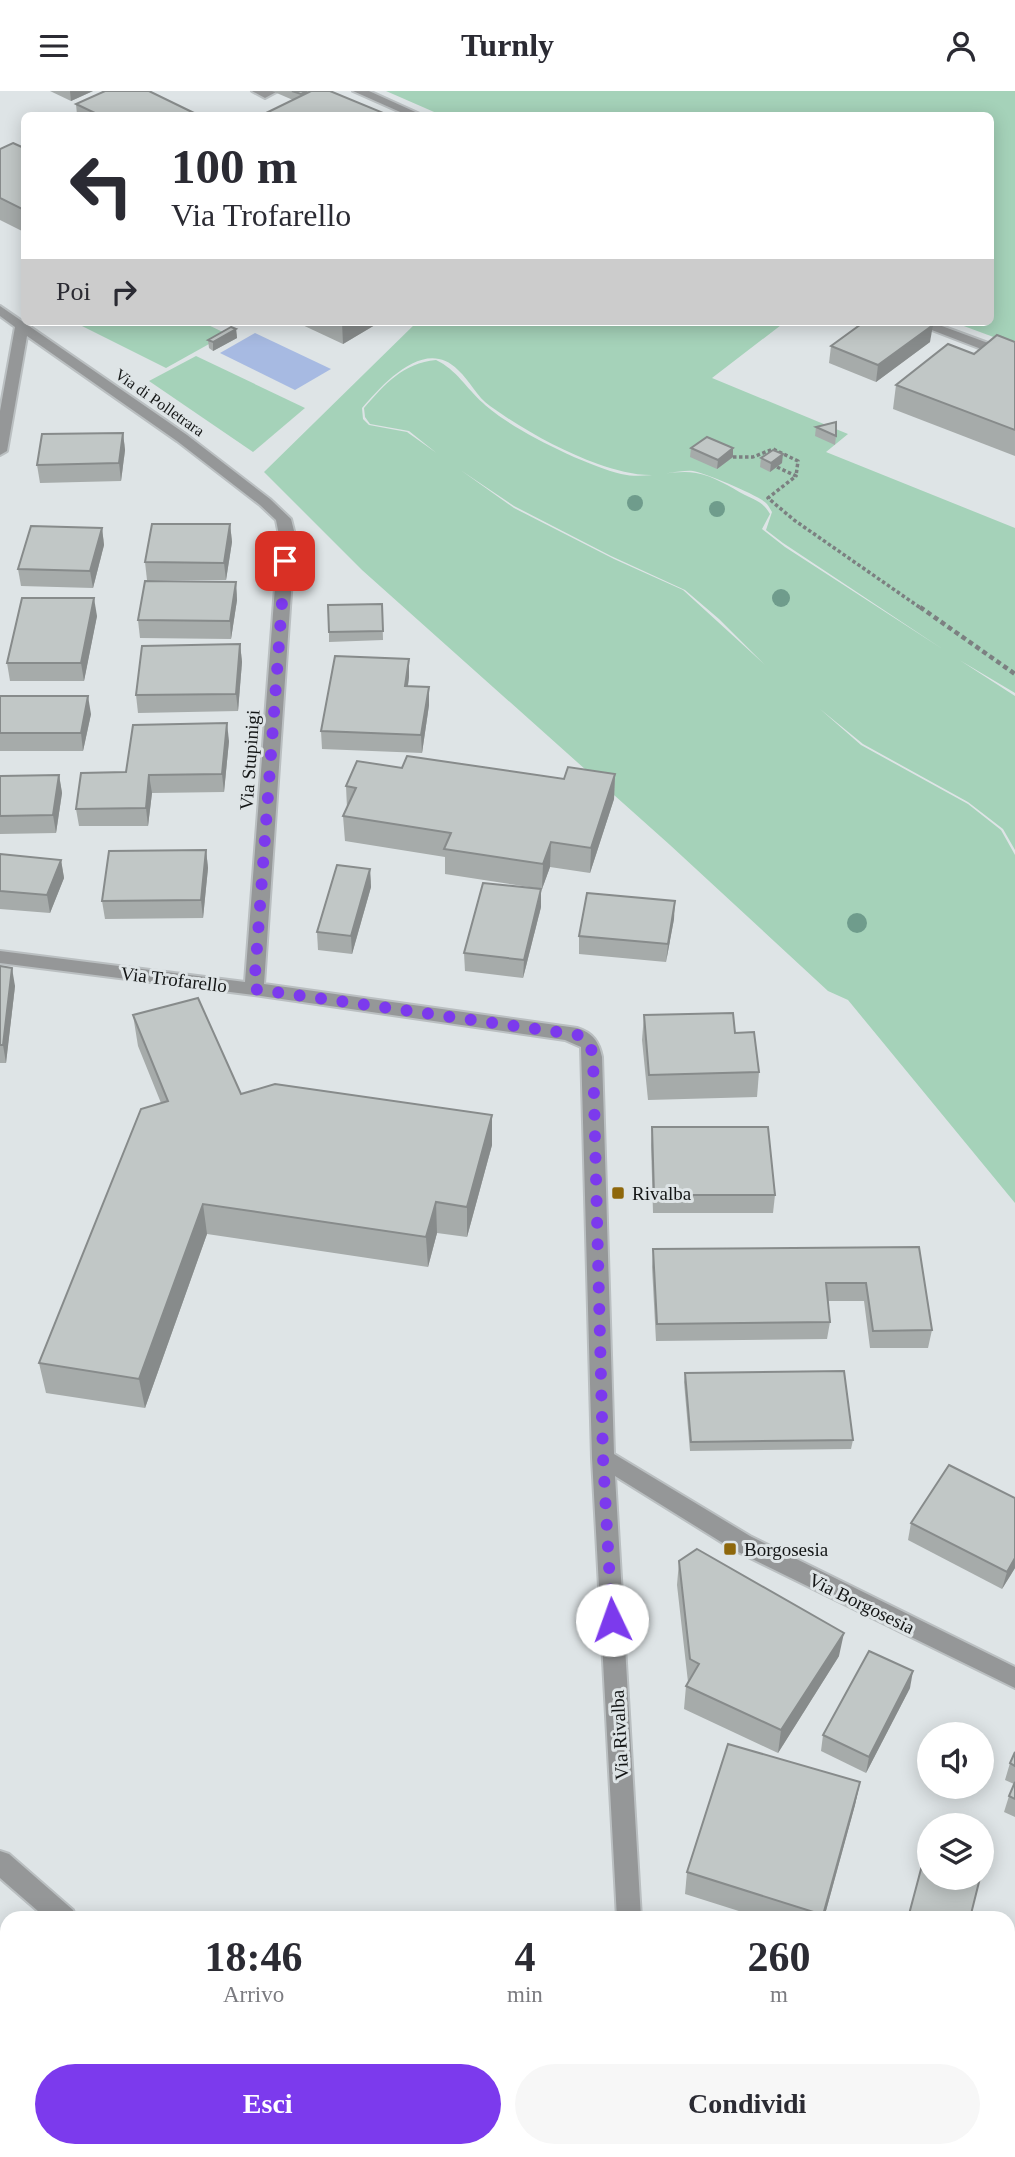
<!DOCTYPE html>
<html lang="it">
<style>
body{margin:0;font-family:Georgia,serif;background:#f7f7f7;color:#2b2b33;height:100vh;display:flex;flex-direction:column;font-size:26px;white-space:nowrap}
*{box-sizing:border-box;margin:0}
p{font-size:23px;color:#7c7c81}
.icon{flex:none;width:38px;height:38px;fill:none;stroke:currentColor;stroke-width:2;stroke-linecap:round;stroke-linejoin:round}
.map{position:relative;flex:1;overflow:hidden}
.side{position:absolute;left:0px;top:1820px;width:1015px;height:247px;display:flex;flex-direction:column;background:#fff;border-radius:21px 21px 0 0;box-shadow:0 4px 18px #0003}
.side>*{flex:none}
.banner{position:absolute;left:21px;top:21px;width:973px;height:214px;border-radius:10px;box-shadow:0 4px 18px #0003;background:#fff;color:#2b2b33;overflow:hidden}
.controls{position:absolute;left:917px;top:1631px;display:grid;gap:14px}
.controls a{display:grid;place-items:center;width:77px;height:77px;border-radius:50%;background:#fff;box-shadow:0 4px 18px #0003;font-size:35px}
.pin{position:absolute;display:grid;place-items:center;width:60px;height:60px;color:#fff;margin:-30px;border-radius:14px;box-shadow:0 4px 10px #0006}
.me{position:absolute;width:77px;margin:-38px;rotate:357deg;stroke-linejoin:round;filter:drop-shadow(0 0 5px #0008)}
.turn{display:flex;align-items:center;gap:24px;height:147px;padding:0 35px;font-size:32px}
.turn .icon{width:91px;height:91px;stroke-width:2.5}
.turn b{display:block;font-size:49px;line-height:60px}
.then{display:flex;align-items:center;height:66px;padding:0 35px;background:#0003;gap:14px;font-size:26px}
.eta{display:flex;justify-content:space-evenly;align-items:center;height:119px;text-align:center}
.eta b{font-size:42px;font-weight:700;line-height:49px}
.action{display:flex;gap:14px;margin-top:auto;padding:14px 35px}
.action a{flex:1;height:80px;border-radius:42px;background:#7c3aed;color:#fff;font-size:28px;font-weight:700;line-height:80px;text-align:center}
.action a+a{background:#f7f7f7;color:#2b2b33}
header{display:flex;justify-content:space-between;align-items:center;height:91px;padding:0 35px;background:#fff;font-size:32px;font-weight:700}
.map>svg:first-child{display:block}
.green{fill:#a5d2b9}
.water{fill:#a7bae2}
.lines{fill:none;stroke-linecap:round;stroke-linejoin:round}
.service-casing{stroke:#babfc1;stroke-width:4}
.minor-casing{stroke:#babfc1;stroke-width:4}
.path-far1{stroke:#7c8081;stroke-width:3.5;stroke-dasharray:3.5 2.5;stroke-linecap:butt}
.path{stroke:#7c8081;stroke-width:4.5;stroke-dasharray:5 3.5;stroke-linecap:butt}
.service{fill:#959798;fill-rule:evenodd}
.minor{fill:#959798;fill-rule:evenodd}
.tree{fill:#6f9c8c}
.wall{fill:#a6abaa}
.shaded-wall{fill:#878b8b}
.building{fill:#c1c7c6;stroke:#878b8b;stroke-width:2}
.route{stroke:#7c3aed;stroke-width:12;stroke-dasharray:0 21.6}
.poi-dot{fill:#8e670b;stroke:#dee4e6;stroke-width:2.5}
.labels{text-anchor:middle;stroke-width:6;stroke-linejoin:round;paint-order:stroke}
.far-street-label{font-size:16px;fill:#141616;stroke:#dee4e6}
.street-label{font-size:19px;fill:#141616;stroke:#dee4e6}
.poi-label{font-size:19px;fill:#141616;stroke:#dee4e6;text-anchor:start}
</style>
<header><svg class="icon" aria-label="menu" viewBox="0 0 24 24"><path d="M4 6h16M4 12h16M4 18h16"/></svg>Turnly<svg class="icon" aria-label="person" viewBox="0 0 24 24"><circle cx="12" cy="8" r="4"/><path d="M4 21q1-7 8-7t8 7"/></svg></header>
<div class="map">
<svg width="1015" height="2066" viewBox="0 0 1015 2066">
<rect width="100%" height="100%" fill="#dee4e6"/>
<g class="green">
<polygon points="386,0 1015,0 1015,254 953,231 990,231 990,24 441,24"/>
<polygon points="74,231 202,231 227,243 166,277"/>
<path d="M417,231h368l-73,56 136,56 -22,18 189,76v165l-59,-35 -173,-115 -17,-13 6,-18c-2,-3 -3,-6 -6,-9 -6,-7 -63,-31 -73,-32 -14,-1 -28,4 -42,4 -18,0 -36,-5 -53,-11 -37,-13 -76,-35 -108,-58 -13,-9 -20,-25 -32,-36 -33,-34 -75,14 -96,38l1,11 6,6 38,7 107,76 100,51 69,31 82,75 -46,-46 -34,-29 -74,-34 -97,-50 -70,-47 -35,-28 -39,-7 -5,-7 -1,-9c21,-24 39,-45 72,-48 21,10 30,28 47,43 27,26 102,62 138,71 26,6 51,-5 75,-1 18,3 34,14 49,22 12,6 18,7 25,19l-8,15 23,18 230,149v154l-12,-21 -35,-27 -105,-58 -43,-35 41,36 107,59 33,26 14,25v348l-167,-203 -20,-9 -158,-146 -308,-275 -98,-98z"/>
<polygon points="196,265 305,317 253,361 149,290"/>
</g>
<polygon class="water" points="255,242 331,278 295,299 220,262"/>
<g class="lines">
<g class="service-casing">
<polygon id="service" points="252,0 278,0 265,7"/>
</g>
<g class="minor-casing">
<g id="minor">
<polygon points="353,0 369,0 422,24 407,24"/>
<path d="M0,215l187,129 83,64 21,20 4,16 -31,449 313,44c16,5 22,14 25,29l12,397 136,82 265,131v21l-281,-138 -119,-74 26,442h-24l-25,-460 -11,-411 -16,-7 -311,-45 -254,-32v-12l245,31 34,-447 -3,-15 -16,-15 -83,-64 -150,-105 -20,115 -7,4v-44l15,-84 -15,-11z"/>
<polygon points="911,231 931,231 1015,262 1015,271"/>
<polygon points="0,1760 9,1763 73,1819 76,1827 46,1827 0,1787"/>
<polygon points="1008,1978 1015,1981 1015,2007 1008,2004"/>
<polygon points="320,2060 352,2060 354,2066 322,2066"/>
<rect x="617" y="2060" width="26" height="6"/>
</g>
</g>
<g class="path-far1">
<polyline points="733,366 753,366 773,358 798,370 796,385"/>
<polyline points="777,376 796,385 768,407 794,429 922,518"/>
</g>
<polyline class="path" points="920,516 1015,583"/>
<use href="#service" class="service"/>
<use href="#minor" class="minor"/>
</g>
<g class="tree">
<circle cx="635" cy="412" r="8"/>
<circle cx="717" cy="418" r="8"/>
<circle cx="781" cy="507" r="9"/>
<circle cx="857" cy="832" r="10"/>
</g>
<g class="wall">
<polygon points="50,0 93,0 71,10"/>
<polygon points="272,0 330,0 381,21 381,24 262,24 293,9"/>
<polygon points="76,13 192,21 193,24 77,24"/>
<polygon points="24,57 24,141 0,129 0,58"/>
<polygon points="296,231 380,231 343,253"/>
<polygon points="236,238 237,247 213,260 209,257 208,249"/>
<polygon points="930,251 876,291 829,272 831,255"/>
<polygon points="1015,251 1015,365 893,318 896,294 974,263"/>
<polygon points="816,336 836,345 835,354 815,345"/>
<polygon points="123,342 125,359 121,390 40,392 37,374"/>
<polygon points="691,357 733,357 733,366 717,378 690,366"/>
<polygon points="761,367 782,372 770,381 760,376"/>
<polygon points="230,433 232,451 226,489 147,489 145,471"/>
<polygon points="102,437 104,454 93,497 21,495 18,478"/>
<polygon points="236,491 237,509 231,548 140,547 138,529"/>
<polygon points="382,513 383,549 329,551 329,541"/>
<polygon points="97,525 84,590 10,590 7,572"/>
<polygon points="240,553 242,571 238,620 138,622 136,604"/>
<polygon points="409,586 408,595 429,614 422,662 322,658 321,640"/>
<polygon points="0,605 91,623 83,660 0,660"/>
<polygon points="229,650 224,701 152,702 148,735 79,735 76,718 126,681"/>
<polygon points="402,677 564,688 615,683 614,708 590,782 550,776 542,798 445,783 445,766 345,750 343,725 347,717 346,695"/>
<polygon points="59,684 62,702 56,742 0,743 0,685"/>
<polygon points="206,759 208,777 203,827 105,828 102,810"/>
<polygon points="0,763 61,769 64,787 50,822 0,818"/>
<polygon points="370,778 371,796 352,863 318,859 317,841"/>
<polygon points="541,816 523,887 465,880 464,862"/>
<polygon points="674,828 666,871 579,863 579,845"/>
<polygon points="0,875 15,895 6,972 0,972"/>
<polygon points="133,924 241,1003 492,1024 492,1054 467,1146 437,1142 428,1176 207,1143 145,1317 46,1302 39,1272 161,1012 138,955"/>
<polygon points="644,924 735,942 759,981 757,1006 648,1009 642,949"/>
<polygon points="652,1036 775,1104 773,1122 653,1122 651,1054"/>
<polygon points="919,1156 932,1239 928,1257 870,1257 864,1210 828,1210 830,1231 827,1248 656,1250 652,1176 653,1158"/>
<polygon points="685,1282 853,1349 851,1358 690,1360 684,1291"/>
<polygon points="911,1432 1015,1477 1002,1498 908,1449"/>
<polygon points="679,1470 839,1565 778,1662 684,1618 686,1595 688,1591 677,1494"/>
<polygon points="910,1597 866,1682 821,1660 823,1644"/>
<polygon points="1015,1661 1015,1726 1004,1721 1009,1705 1014,1693 1005,1689 1010,1672"/>
<polygon points="860,1691 855,1714 824,1827 761,1827 685,1803 687,1781"/>
<polygon points="7,1891 7,2049 4,2052 0,2048 0,1897"/>
<rect x="727" y="2060" width="122" height="6"/>
<polygon points="922,2060 1008,2060 1015,2066 922,2066"/>
</g>
<g class="shaded-wall">
<polygon points="70,0 93,0 71,10"/>
<polygon points="342,231 380,231 343,253"/>
<polygon points="933,234 930,251 876,291 878,274"/>
<polygon points="236,238 237,247 213,260 213,251"/>
<polygon points="123,342 125,359 121,390 119,372"/>
<polygon points="733,357 733,366 717,378 718,369"/>
<polygon points="783,363 782,372 770,381 771,372"/>
<polygon points="230,433 232,451 226,489 224,472"/>
<polygon points="102,437 104,454 93,497 90,480"/>
<polygon points="236,491 237,509 231,548 230,530"/>
<polygon points="94,507 97,525 84,590 81,572"/>
<polygon points="240,553 242,571 238,620 236,603"/>
<polygon points="409,568 409,586 405,613 405,595"/>
<polygon points="429,596 429,614 422,662 421,644"/>
<polygon points="88,605 91,623 83,660 81,642"/>
<polygon points="227,632 229,650 224,701 222,683"/>
<polygon points="615,683 614,708 590,782 591,757"/>
<polygon points="59,684 62,702 56,742 53,724"/>
<polygon points="149,684 152,702 148,735 146,717"/>
<polygon points="551,751 550,776 542,798 543,773"/>
<polygon points="206,759 208,777 203,827 201,809"/>
<polygon points="61,769 64,787 50,822 47,804"/>
<polygon points="370,778 371,796 352,863 351,845"/>
<polygon points="541,798 541,816 523,887 524,869"/>
<polygon points="675,810 674,828 666,871 668,853"/>
<polygon points="12,877 15,895 6,972 3,954"/>
<polygon points="492,1024 492,1054 467,1146 467,1116"/>
<polygon points="436,1111 437,1142 428,1176 426,1146"/>
<polygon points="203,1113 207,1143 145,1317 139,1288"/>
<polygon points="1015,1467 1015,1477 1002,1498 1007,1481"/>
<polygon points="844,1542 839,1565 778,1662 781,1639"/>
<polygon points="913,1580 910,1597 866,1682 869,1666"/>
<polygon points="860,1691 855,1714 824,1827 822,1827"/>
<polygon points="7,2030 7,2049 4,2052 0,2040 0,2037"/>
</g>
<g class="building">
<polygon points="105,0 149,0 192,21 184,24 99,24 76,13"/>
<polygon points="292,0 307,0 301,3"/>
<polygon points="311,0 330,0 381,21 375,24 262,24"/>
<polygon points="13,52 24,57 24,119 0,107 0,58"/>
<polygon points="864,231 925,231 933,234 878,274 831,255"/>
<polygon points="231,236 236,238 213,251 208,249"/>
<polygon points="997,244 1015,251 1015,339 896,294 948,253 974,263"/>
<polygon points="836,331 836,345 816,336"/>
<polygon points="123,342 119,372 37,374 42,343"/>
<polygon points="707,346 733,357 718,369 691,357"/>
<polygon points="773,359 783,363 771,372 761,367"/>
<polygon points="152,433 230,433 224,472 145,471"/>
<polygon points="31,435 102,437 90,480 18,478"/>
<polygon points="145,490 236,491 230,530 138,529"/>
<polygon points="22,507 94,507 81,572 7,572"/>
<polygon points="382,513 383,540 329,541 328,514"/>
<polygon points="240,553 236,603 136,604 142,555"/>
<polygon points="335,565 409,568 405,595 429,596 421,644 321,640"/>
<polygon points="0,605 88,605 81,642 0,642"/>
<polygon points="227,632 222,683 149,684 146,717 76,718 81,682 126,681 133,634"/>
<polygon points="407,665 564,688 568,676 615,683 591,757 551,751 543,773 444,758 451,742 343,725 356,697 346,695 357,670 402,677"/>
<polygon points="59,684 53,724 0,725 0,685"/>
<polygon points="206,759 201,809 102,810 109,760"/>
<polygon points="0,763 61,769 47,804 0,800"/>
<polygon points="337,774 370,778 351,845 317,841"/>
<polygon points="483,792 541,798 524,869 464,862"/>
<polygon points="587,802 675,810 668,853 579,845"/>
<polygon points="0,875 12,877 3,954 0,954"/>
<polygon points="198,907 241,1003 275,993 492,1024 467,1116 436,1111 426,1146 203,1113 139,1288 39,1272 141,1018 168,1010 133,924"/>
<polygon points="733,922 735,942 754,941 759,981 649,984 644,924"/>
<polygon points="652,1036 768,1036 775,1104 654,1104"/>
<polygon points="919,1156 932,1239 873,1240 866,1192 826,1192 830,1231 657,1233 653,1158"/>
<polygon points="844,1280 853,1349 691,1351 685,1282"/>
<polygon points="949,1374 1015,1407 1015,1467 1007,1481 911,1432"/>
<polygon points="697,1458 844,1542 781,1639 686,1595 699,1573 690,1568 679,1470"/>
<polygon points="869,1560 913,1580 869,1666 823,1644"/>
<polygon points="728,1653 860,1691 823,1824 687,1781"/>
<polygon points="1015,1661 1015,1675 1010,1672"/>
<polygon points="1015,1691 1015,1708 1009,1705"/>
<polygon points="929,1748 929,1787 980,1787 970,1827 908,1827"/>
<polygon points="982,1764 986,1765 982,1782"/>
<polygon points="7,1891 7,2030 0,2037 0,1897"/>
<polygon points="1008,2046 1015,2051 1015,2066 927,2066 927,2060 1008,2060"/>
<polygon points="72,2060 239,2060 246,2066 65,2066"/>
<polygon points="731,2060 849,2060 849,2066 732,2066"/>
</g>
<g class="lines">
<polyline class="route" points="285,470 254,898 565,942 578,944 590,953 593,966 603,1367 612,1529"/>
</g>
<g class="poi-dot">
<rect x="611" y="1095" width="14" height="14" rx="3.5"/>
<rect x="723" y="1451" width="14" height="14" rx="3.5"/>
</g>
<g class="labels">
<g class="far-street-label">
<text transform="translate(160 311) rotate(35)" y="6">Via di Polletrara</text>
</g>
<g class="street-label">
<text transform="translate(249 669) rotate(-86)" y="7">Via Stupinigi</text>
<text transform="translate(174 888) rotate(7)" y="7">Via Trofarello</text>
<text transform="translate(862 1512) rotate(26)" y="7">Via Borgosesia</text>
<text transform="translate(619 1644) rotate(-93)" y="7">Via Rivalba</text>
</g>
<g class="poi-label">
<text x="632" y="1109">Rivalba</text>
<text x="744" y="1465">Borgosesia</text>
</g>
</g>
</svg>
<div class="controls">
<a><svg class="icon" aria-label="sound" viewBox="0 0 24 24"><path d="M4 9h4l5-4v14l-5-4H4zM17 9q2 3 0 6"/></svg></a>
<a><svg class="icon" aria-label="layers" viewBox="0 0 24 24"><path d="M12 4l9 5-9 5-9-5zM3 14l9 5 9-5"/></svg></a>
</div>
<div class="pin" style="left:285px;top:470px;background:#d93025"><svg class="icon" aria-label="arrive" viewBox="0 0 24 24"><path d="M6 21V4h12l-3 4 3 4H6"/></svg></div>
<svg class="me" style="left:612px;top:1529px" viewBox="-20 -20 40 40"><circle r="19" fill="#fff"/><path d="M0-13L10 11 0 6-10 11z" fill="#7c3aed"/></svg>
<div class="banner">
<div class="turn"><svg class="icon" aria-label="left" viewBox="0 0 24 24"><path d="M17 20v-9H6M10 6l-5 5 5 5"/></svg><div><b>100 m</b>Via Trofarello</div></div>
<div class="then">Poi<svg class="icon" aria-label="right" viewBox="0 0 24 24"><path d="M7 20v-9h11M14 6l5 5-5 5"/></svg></div>
</div>
<section class="side">
<div class="eta">
<div><b>18:46</b><p>Arrivo</p></div>
<div><b>4</b><p>min</p></div>
<div><b>260</b><p>m</p></div>
</div>
<div class="action"><a>Esci</a><a>Condividi</a></div>
</section>
</div>
